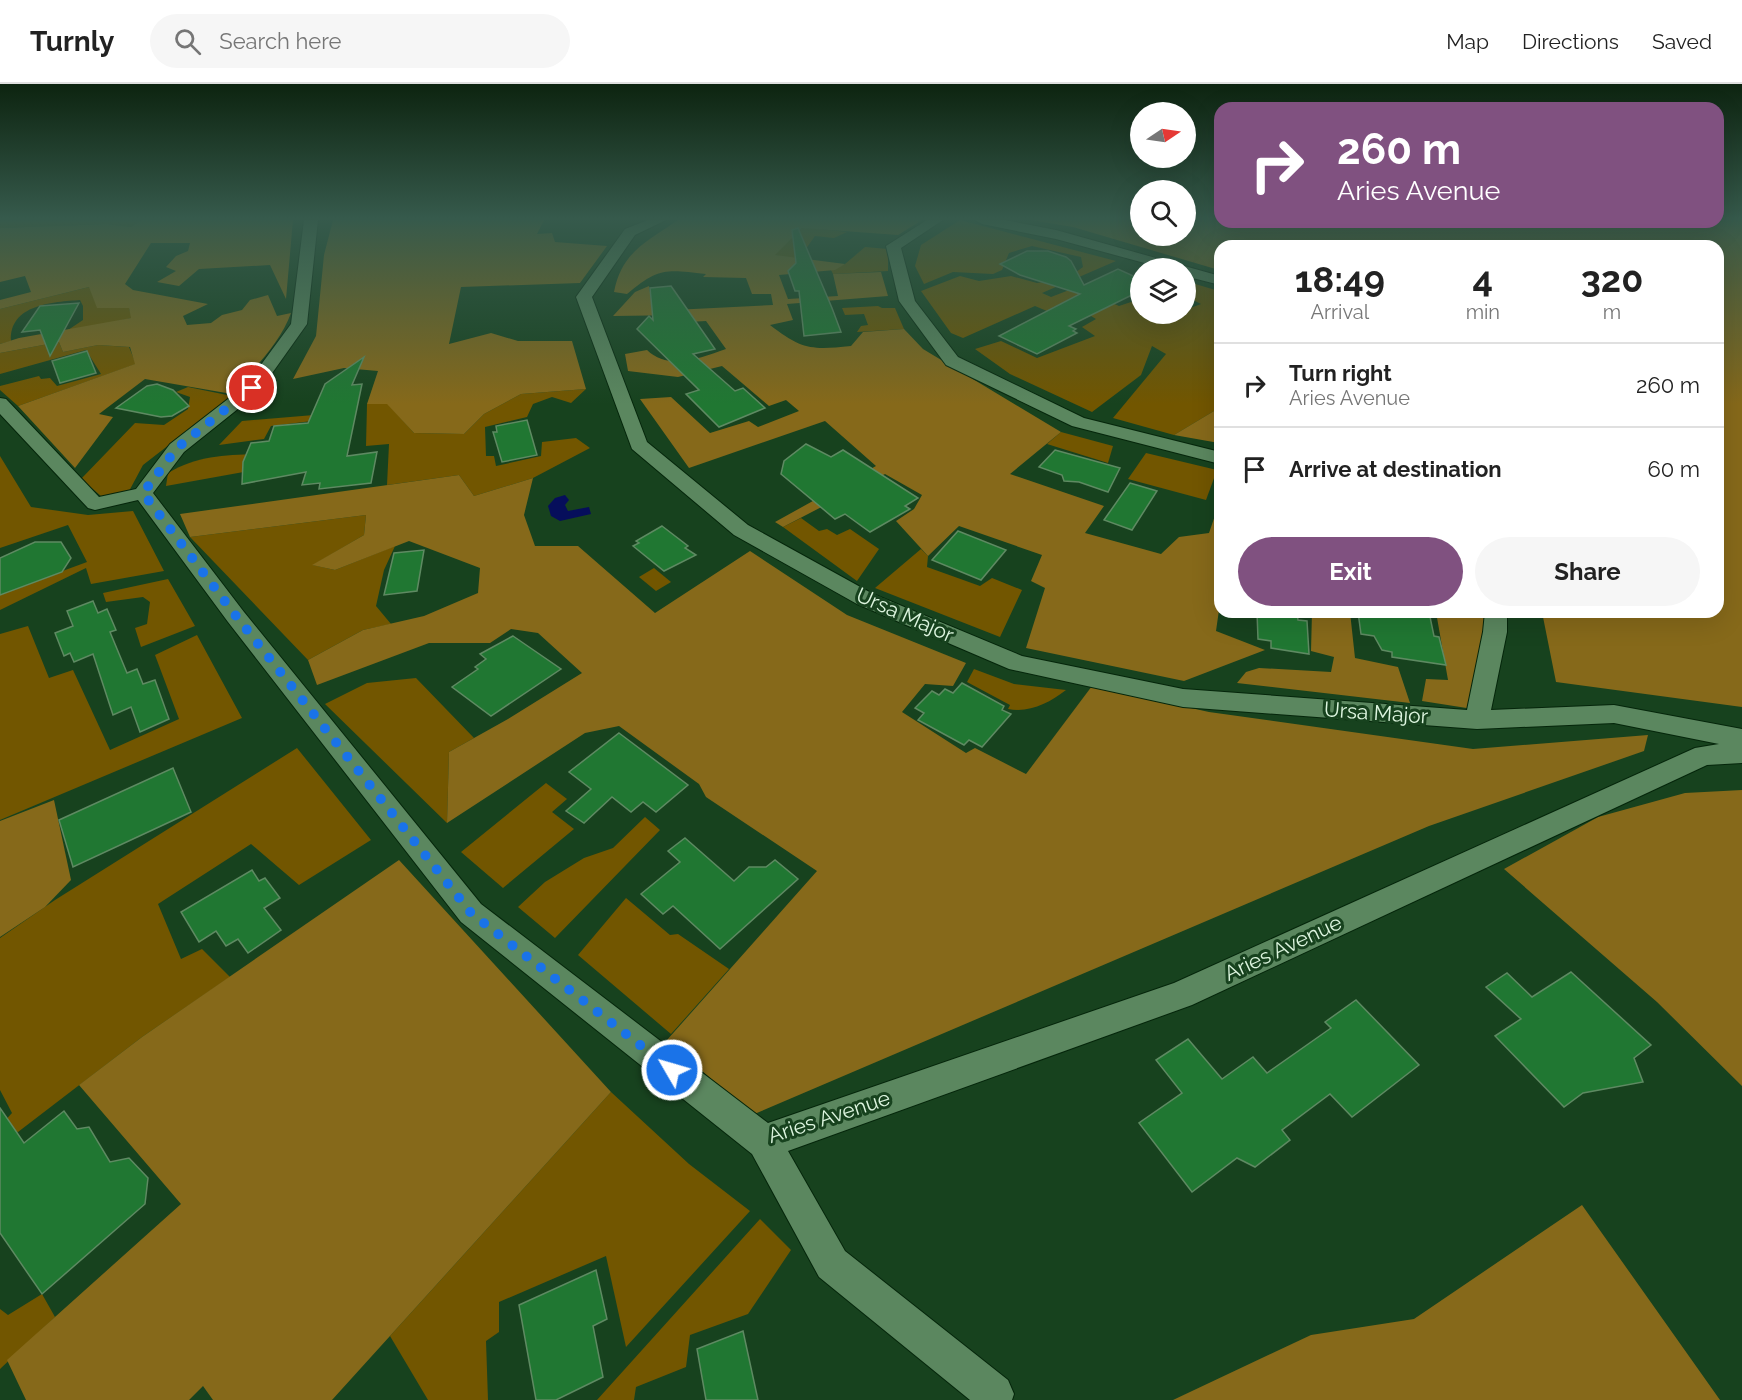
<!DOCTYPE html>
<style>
body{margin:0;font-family:Raleway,sans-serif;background:#f6f6f6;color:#222;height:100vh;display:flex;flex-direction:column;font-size:22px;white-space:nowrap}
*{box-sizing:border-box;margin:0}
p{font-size:20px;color:#767676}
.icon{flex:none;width:33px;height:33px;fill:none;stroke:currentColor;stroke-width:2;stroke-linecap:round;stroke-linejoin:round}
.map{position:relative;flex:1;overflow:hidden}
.sheet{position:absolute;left:1214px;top:156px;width:510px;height:378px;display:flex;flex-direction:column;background:#fff;border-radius:18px;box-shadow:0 6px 24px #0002}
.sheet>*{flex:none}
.hud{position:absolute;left:1214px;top:18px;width:510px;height:126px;border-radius:18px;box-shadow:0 6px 24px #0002;background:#805180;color:#fff;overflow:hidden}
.needle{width:39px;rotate:77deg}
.fabs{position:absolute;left:1130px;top:18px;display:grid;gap:12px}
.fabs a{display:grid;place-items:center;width:66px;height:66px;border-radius:50%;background:#fff;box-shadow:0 6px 24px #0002;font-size:30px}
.pin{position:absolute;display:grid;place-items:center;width:51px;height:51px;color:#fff;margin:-26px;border:3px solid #fff;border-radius:50%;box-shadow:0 2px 6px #0007}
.me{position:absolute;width:66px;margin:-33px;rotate:308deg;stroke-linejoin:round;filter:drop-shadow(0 0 4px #0008)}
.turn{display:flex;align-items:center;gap:21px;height:126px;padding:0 24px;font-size:27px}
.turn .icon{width:78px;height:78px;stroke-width:2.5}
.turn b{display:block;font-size:42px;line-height:51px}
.eta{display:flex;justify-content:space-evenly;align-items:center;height:102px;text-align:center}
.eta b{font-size:36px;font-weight:700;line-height:42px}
.primary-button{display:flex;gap:12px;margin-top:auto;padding:12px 24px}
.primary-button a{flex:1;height:69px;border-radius:36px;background:#805180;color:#fff;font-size:24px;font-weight:700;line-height:69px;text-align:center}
.primary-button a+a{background:#f6f6f6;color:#222}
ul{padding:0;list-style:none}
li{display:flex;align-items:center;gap:18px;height:84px;padding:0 24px;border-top:2px solid #e0e0e0}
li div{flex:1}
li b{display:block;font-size:22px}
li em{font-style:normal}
header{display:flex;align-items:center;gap:36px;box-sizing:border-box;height:84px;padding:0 30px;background:#fff;border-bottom:2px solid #e0e0e0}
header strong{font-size:28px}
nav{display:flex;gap:33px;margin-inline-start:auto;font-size:21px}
.search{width:420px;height:54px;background:#f6f6f6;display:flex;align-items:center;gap:15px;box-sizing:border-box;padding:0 21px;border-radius:33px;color:#767676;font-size:22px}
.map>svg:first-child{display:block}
.green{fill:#725600}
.forest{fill:#86691a}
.water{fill:#060e5b}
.building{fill:#207732;stroke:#5e8a62;stroke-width:1.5}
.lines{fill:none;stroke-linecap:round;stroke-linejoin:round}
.minor-casing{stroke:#05260b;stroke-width:2}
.minor{fill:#5b875f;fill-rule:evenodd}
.route{stroke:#1a73e8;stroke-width:10;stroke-dasharray:0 18}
.labels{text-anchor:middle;stroke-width:6;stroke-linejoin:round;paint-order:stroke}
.street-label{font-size:21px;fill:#ddf5df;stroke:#17421e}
</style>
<header>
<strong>Turnly</strong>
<div class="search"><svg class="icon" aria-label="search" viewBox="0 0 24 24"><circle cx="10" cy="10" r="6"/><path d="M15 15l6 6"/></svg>Search here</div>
<nav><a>Map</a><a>Directions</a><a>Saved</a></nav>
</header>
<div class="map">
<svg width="1742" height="1316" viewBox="0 0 1742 1316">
<rect width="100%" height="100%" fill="#17421e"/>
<g class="green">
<polygon points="0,136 142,136 131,143 107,140 0,144"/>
<polygon points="960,136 1116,177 1042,209 1051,213 1077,203 1119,222 1140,215 1140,230 1185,230 1185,226 1201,220 1185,212 1185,197 1219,207 1219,324 1174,351 1113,334 1166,270 1152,262 1141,291 1092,328 1010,290 975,265 1001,257 1037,274 1095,252 1082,243 1096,235 1091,232 1073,238 1035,222 963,254 951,249 921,207 960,192 979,197 1011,192 1037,199 1068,194 1083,183 1081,173 1032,162 1009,169 1002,186 993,190 953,188 924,200 915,182 921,161"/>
<polygon points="803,143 847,148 834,154 815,152 798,176 774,171"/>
<polygon points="865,163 888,165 888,187 833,190 831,186 845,180"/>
<path d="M89,203l40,21 3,10 -67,14 18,-12v-14l-3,-6c-26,2 -71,4 -69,41l-11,3v-35z"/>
<polygon points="878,222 882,224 895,224 904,245 857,248 861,242 868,241 864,230 845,231 842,224"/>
<polygon points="59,258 63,268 98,261 129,263 136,280 18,322 0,306 0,302 39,292 41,295 50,294 57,302 101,290 86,266 0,290 0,269"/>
<polygon points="188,303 232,312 143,381 128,409 101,412 81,395 135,339 164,341 188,325 190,313 176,308"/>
<polygon points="586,305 571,319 552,313 533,320 527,333 485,343 486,372 494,372 496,382 541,372 542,358 576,354 590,364 533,394 474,412 459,391 387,401 389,360 366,362 367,320 387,319 414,349 464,350 484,330 521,310"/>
<polygon points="314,331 312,337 271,342 264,355 219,361 242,337"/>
<polygon points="1061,348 1113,362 1108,379 1047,360"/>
<polygon points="1146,369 1217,386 1206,416 1128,395"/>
<path d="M257,370l47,7 -138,25 2,-13c29,-17 56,-18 89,-19z"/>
<polygon points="0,372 31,423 88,431 133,427 164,487 91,500 86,484 0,526 0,510 87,478 68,441 0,464"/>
<polygon points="366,431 364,451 313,481 335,486 395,462 384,486 376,522 391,540 363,546 308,576 190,453"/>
<polygon points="801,434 819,447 827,445 837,451 850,445 879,465 857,497 783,443"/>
<polygon points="921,465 928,472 927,483 980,502 992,494 1022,506 1000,553 875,504"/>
<polygon points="654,484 671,498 656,507 639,493"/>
<polygon points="168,495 195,542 141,563 135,544 147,540 150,518 143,513 106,518 103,509"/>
<polygon points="28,542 49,594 73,586 110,666 179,635 155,571 197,551 242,634 0,736 0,550"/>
<path d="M974,585l40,15 52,6c-17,13 -36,23 -58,19l2,-4 -43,-23z"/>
<polygon points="416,594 474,654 449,668 447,739 325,620 367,599"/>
<polygon points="297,664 371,756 299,801 251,760 158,820 181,875 202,865 230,893 142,953 18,1048 0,1042 12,1029 0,1006 0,854 55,816"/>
<polygon points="546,699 567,715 552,728 574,745 503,804 461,768"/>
<polygon points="645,733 660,746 555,854 518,823 545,798 584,774 613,764"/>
<polygon points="626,814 670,851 678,850 729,885 671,950 578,871"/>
<polygon points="611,1008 689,1080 750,1127 626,1263 606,1172 499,1218 499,1248 486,1257 488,1316 428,1316 390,1252"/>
<polygon points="760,1135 791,1166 748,1230 690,1251 686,1283 636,1303 634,1316 597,1316"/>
<polygon points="42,1210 55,1233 0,1285 0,1225 8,1231"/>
</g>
<g class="forest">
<path d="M142,136h151l-7,79 -16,-34 -71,4 -20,17 -22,-4 19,-11 -10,-4 10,-11 12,-5 2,-8h-39l-26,41 8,6 75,14 -25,12 4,9 24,-2 11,-8 20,-5 8,-10 18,-5 9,21 14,-3c-11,31 -39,57 -59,81l-87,-15 -46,35 14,3 -38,51 -57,-62 117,-42 -5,-17 -32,-2 -35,7 -4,-10 -59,11v-9l19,-6 112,-20 -2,-10h-32l-8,-21 -89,22v-9l31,-8 -6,-16 -25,6v-54l107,-4 24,3z"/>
<polygon points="333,136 544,136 537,150 552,149 555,158 607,162 580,199 461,203 449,260 491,249 518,257 572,257 586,305 521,310 484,330 464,350 414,349 387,320 367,320 378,287 344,284 293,295 316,252 324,171"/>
<path d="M678,136h244l-24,15 -96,-7 -27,27 70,9 -10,6 -56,5 9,24 50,-3 -5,-22 48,-2 7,24 -101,8 6,16 -23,5c32,25 42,25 81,21l12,-14 41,-3 19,20 138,83 -51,42 94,32 -19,27 76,21 18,-17 30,-4 10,-29 1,99 -4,28 49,19 -81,31 -158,-33 19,-60 -14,-7 11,-26 -83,-29 -31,30 -32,-35 18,-12 8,-14 -37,-21 -102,53 -8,-5 101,-56 -51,-45 -136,47 -49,-69 31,-2 39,36 39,-12 9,6 41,-16 -13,-11 -17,6 -47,-40 -44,11 -50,-6 -3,-17 22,-4c22,21 53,8 79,-1l-20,-28 -18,1 -3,-7 -72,1 22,-24 14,-6 4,25 120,-6 -2,-11h-19l-6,-16 -43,-1 3,-3c-41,-5 -48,-6 -79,20l-13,-2c8,-41 33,-50 64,-72z"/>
<polygon points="1031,136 1140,136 1140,152 1185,152 1185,136 1219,136 1220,138 1718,138 1718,136 1742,136 1742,623 1556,598 1542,528 1718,528 1718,162 1220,162 1219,186 1073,143"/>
<polygon points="1219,324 1219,359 1174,351"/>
<polygon points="459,391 474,412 533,394 524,431 535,462 578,462 655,529 750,467 847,531 966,579 953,602 925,600 902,628 966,669 975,664 1026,690 1092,602 1209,628 1473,665 1648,651 1644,667 1429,742 752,1031 667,956 817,787 706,713 699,700 619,642 585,649 447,739 449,668 508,635 582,589 538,549 511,545 490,559 429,559 317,601 308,576 363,546 424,532 478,509 480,484 409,457 335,486 312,481 364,451 366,431 190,453 180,430"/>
<polygon points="1312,528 1350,528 1355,574 1398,583 1410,619 1237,599 1246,588 1259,584 1331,588 1334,573 1311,567"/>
<polygon points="1436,528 1487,528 1473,625 1422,617 1426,595 1448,596"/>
<polygon points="1742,706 1742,1002 1657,918 1504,785 1598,733 1685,709"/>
<polygon points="54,716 71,796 45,823 0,853 0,737"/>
<polygon points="399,776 611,1008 332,1316 213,1316 203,1302 189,1316 26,1316 7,1276 181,1120 79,1001 142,953"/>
<polygon points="1582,1121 1720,1316 1173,1316 1311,1251 1414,1235"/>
</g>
<polygon class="water" points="565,411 569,416 565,421 568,427 589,423 591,430 560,437 551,432 548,422 555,414"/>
<g class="building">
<polygon points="798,144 832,224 841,248 804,252 799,207 795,207 788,187 796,179 792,146"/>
<polygon points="1027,167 1048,167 1066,173 1071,177 1084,201 1118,185 1140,195 1140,207 1069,242 1076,245 1073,247 1077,249 1037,270 999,252 1080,210 1020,191 1000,180"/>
<polygon points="671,202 715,265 693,270 735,307 743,304 765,324 719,343 686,310 699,306 637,245 649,232 653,236 650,204"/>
<polygon points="79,219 50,272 40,246 22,248 40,222"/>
<polygon points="87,267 96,289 60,299 52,277"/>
<polygon points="364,273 352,301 362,300 347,372 377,368 371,399 319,405 320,399 302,401 306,388 242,400 243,378 251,359 269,357 274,342 308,339 325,300"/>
<polygon points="157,300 173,306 189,322 172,332 161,333 116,324 147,302"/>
<polygon points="527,336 537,371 502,378 493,348 497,348 496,342"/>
<polygon points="806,360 831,373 843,366 918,414 905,422 910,425 870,448 845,430 835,435 781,390 784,377"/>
<polygon points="1055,366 1120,384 1108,408 1079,398 1064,397 1062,391 1039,383"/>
<polygon points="1130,399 1157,407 1132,446 1104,436"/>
<polygon points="662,442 688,462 685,464 696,471 664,487 633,462 639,459 636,457"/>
<polygon points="958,447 1006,466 981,496 932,476"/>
<polygon points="35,458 61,458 71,474 62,488 0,511 0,474"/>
<polygon points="424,466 417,507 384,511 394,469"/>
<polygon points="93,517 98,529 107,525 116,546 110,548 127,589 137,585 143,600 155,596 169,635 140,648 131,623 113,631 93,570 74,578 70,569 64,572 55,549 73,542 67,527"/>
<polygon points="1257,528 1297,528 1298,536 1307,537 1309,570 1271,564 1271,557 1258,555"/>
<polygon points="1358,528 1429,528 1434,552 1439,553 1446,581 1392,573 1392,568 1382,566 1374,552 1361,550"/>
<polygon points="513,552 561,585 491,632 452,603 478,585 475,583 486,575 480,570"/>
<polygon points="962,599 1004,622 1002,626 1011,630 982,663 969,656 964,661 918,636 924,629 915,624 932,607 939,611 945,605 953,609"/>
<polygon points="619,649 688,701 656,728 643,718 631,728 612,713 584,739 566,727 591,705 569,688"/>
<polygon points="173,684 191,728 73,783 59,736"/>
<polygon points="685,754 734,797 749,783 766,783 775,776 798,795 720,865 673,822 663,830 641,810 680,778 668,767"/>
<polygon points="252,786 259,797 265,794 280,814 264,824 281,846 248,869 238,855 226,862 216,847 199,858 181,828"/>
<polygon points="1571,888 1651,961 1634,974 1643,998 1583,1009 1564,1023 1495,952 1521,935 1486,903 1507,889 1532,913"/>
<polygon points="1356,916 1419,981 1352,1033 1330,1010 1282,1046 1290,1056 1255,1083 1237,1074 1192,1108 1139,1039 1182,1009 1156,976 1188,955 1222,995 1253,973 1267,989 1331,944 1325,938"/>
<polygon points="0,1024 24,1059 64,1027 77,1045 89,1043 110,1078 129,1074 148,1094 145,1120 42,1210 0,1149"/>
<polygon points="596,1186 607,1235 593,1242 603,1293 556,1316 536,1316 519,1221"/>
<polygon points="743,1247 758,1316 706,1316 697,1265"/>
</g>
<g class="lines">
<g class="minor-casing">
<g id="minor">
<polygon points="304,136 318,136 307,240 258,309 184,368 153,409 244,528 481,820 768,1039 1174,899 1695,664 1719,660 1614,639 1477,645 1183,623 1009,585 857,520 734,451 632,365 576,213 625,145 648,136 666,136 635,151 592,213 647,358 748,441 873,510 1022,572 1183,605 1467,626 1483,548 1485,528 1507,528 1507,548 1491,626 1614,621 1742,645 1742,679 1707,681 1192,921 788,1067 845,1167 1008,1296 1014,1310 1012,1316 970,1316 819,1193 752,1070 461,838 228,538 138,416 95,426 88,424 0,330 0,314 6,315 99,413 136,405 170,360 246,301 291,240"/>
<polygon points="927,136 943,136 901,164 915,217 958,273 1084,334 1220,368 1220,380 1072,342 946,281 899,217 886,162"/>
<polygon points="975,136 1005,136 1056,146 1220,192 1220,201 1185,192 1185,184 1163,184 1056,155 982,140"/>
</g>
</g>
<use href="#minor" class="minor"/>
</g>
<linearGradient id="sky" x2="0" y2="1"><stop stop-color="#0d2410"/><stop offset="0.42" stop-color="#365a4c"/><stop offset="1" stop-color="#365a4c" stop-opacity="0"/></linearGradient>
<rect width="1742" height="320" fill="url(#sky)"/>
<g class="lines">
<polyline class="route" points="252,304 177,364 143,409 236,532 471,829 672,986"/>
</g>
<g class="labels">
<g class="street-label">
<text transform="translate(905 531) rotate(24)" y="7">Ursa Major</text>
<text transform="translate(1376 629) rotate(4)" y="7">Ursa Major</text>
<text transform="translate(1283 864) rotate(-25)" y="7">Aries Avenue</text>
<text transform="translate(829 1033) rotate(-18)" y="7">Aries Avenue</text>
</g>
</g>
</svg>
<div class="fabs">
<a><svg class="needle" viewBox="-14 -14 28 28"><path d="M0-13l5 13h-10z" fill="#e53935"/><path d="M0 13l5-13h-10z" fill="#767676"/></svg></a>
<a><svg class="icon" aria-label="search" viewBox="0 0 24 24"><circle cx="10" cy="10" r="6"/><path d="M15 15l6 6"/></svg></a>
<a><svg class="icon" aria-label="layers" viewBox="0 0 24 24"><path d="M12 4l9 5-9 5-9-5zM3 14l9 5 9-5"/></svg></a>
</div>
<div class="pin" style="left:252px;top:304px;background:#d93025"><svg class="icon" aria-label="arrive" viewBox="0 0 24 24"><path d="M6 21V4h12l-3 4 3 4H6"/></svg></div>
<svg class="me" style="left:672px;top:986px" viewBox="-20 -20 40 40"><circle r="17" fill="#1a73e8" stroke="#fff" stroke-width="3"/><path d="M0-11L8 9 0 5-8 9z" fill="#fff"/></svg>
<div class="hud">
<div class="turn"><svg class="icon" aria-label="right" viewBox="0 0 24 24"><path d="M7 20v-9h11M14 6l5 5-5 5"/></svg><div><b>260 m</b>Aries Avenue</div></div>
</div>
<section class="sheet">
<div class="eta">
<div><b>18:49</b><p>Arrival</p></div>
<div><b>4</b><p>min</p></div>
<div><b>320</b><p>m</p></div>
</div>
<ul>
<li><svg class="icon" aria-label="right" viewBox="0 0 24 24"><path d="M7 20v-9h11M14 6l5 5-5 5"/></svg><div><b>Turn right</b><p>Aries Avenue</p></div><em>260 m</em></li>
<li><svg class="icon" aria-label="arrive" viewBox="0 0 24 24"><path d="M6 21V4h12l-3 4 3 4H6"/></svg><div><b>Arrive at destination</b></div><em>60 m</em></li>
</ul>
<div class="primary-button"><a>Exit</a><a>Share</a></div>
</section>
</div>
